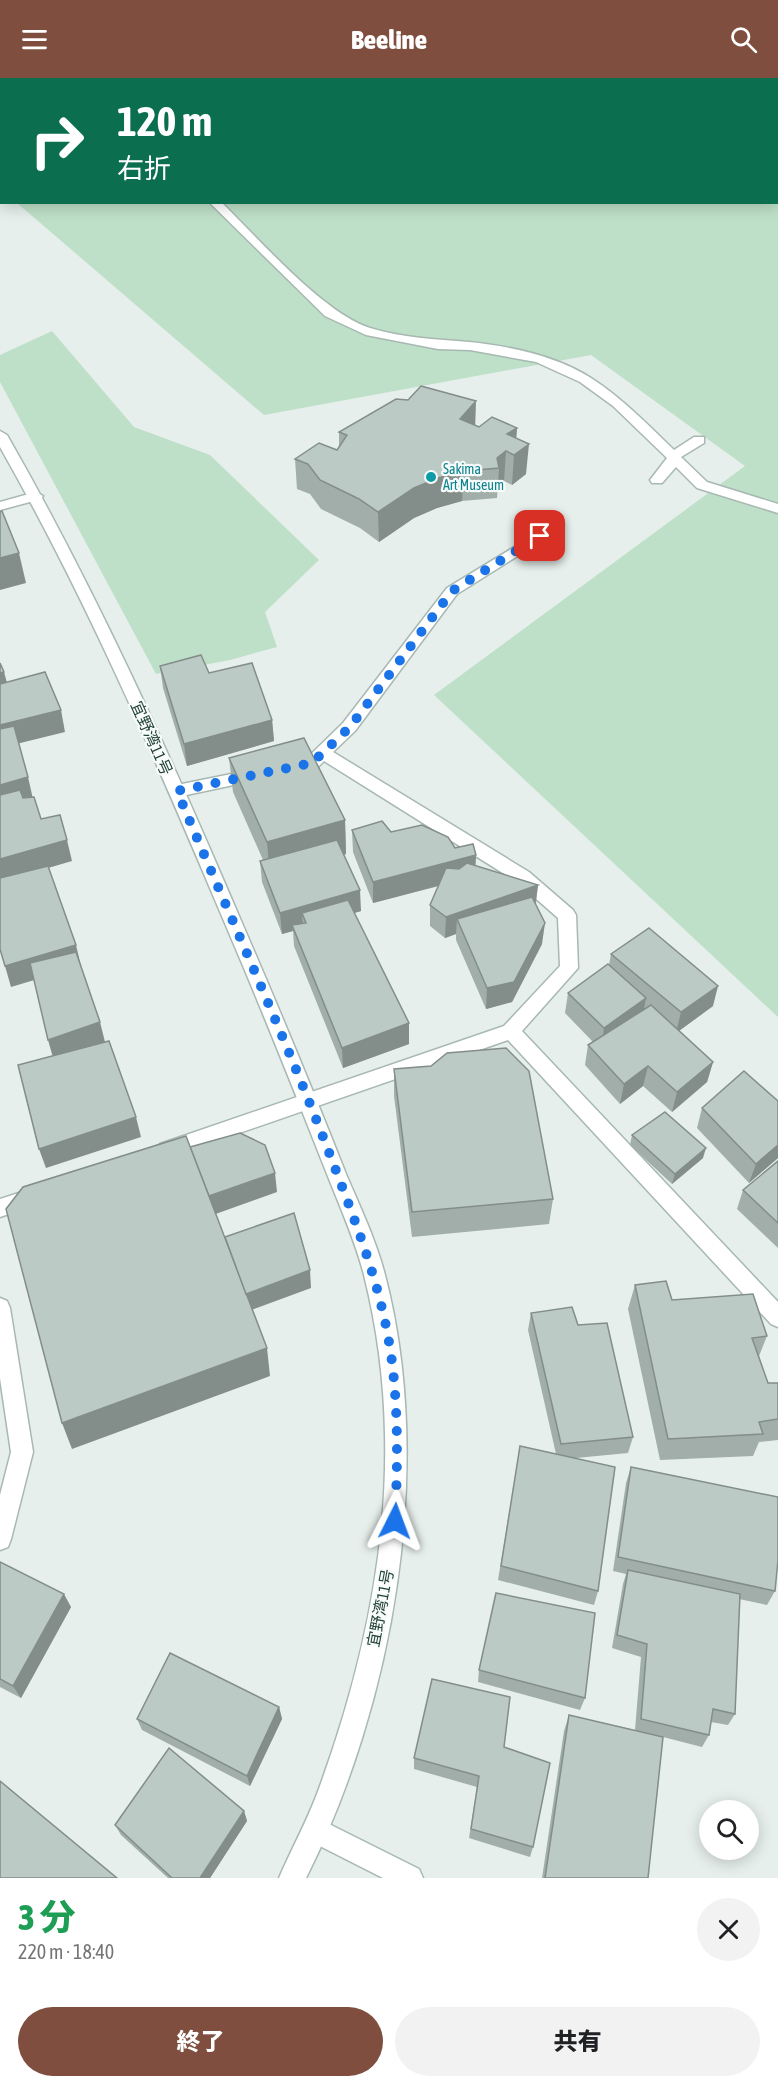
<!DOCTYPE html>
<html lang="ja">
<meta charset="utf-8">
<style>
body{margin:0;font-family:"Asap Condensed","Noto Sans JP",sans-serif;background:#f2f2f2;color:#202124;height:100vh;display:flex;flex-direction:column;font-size:22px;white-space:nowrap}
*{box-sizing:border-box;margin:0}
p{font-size:20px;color:#757577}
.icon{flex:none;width:33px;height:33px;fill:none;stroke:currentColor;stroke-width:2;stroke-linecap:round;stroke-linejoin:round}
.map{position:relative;height:1800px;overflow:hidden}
.details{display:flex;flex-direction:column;background:#fff;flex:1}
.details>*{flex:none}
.top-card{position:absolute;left:0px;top:0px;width:778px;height:126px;box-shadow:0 3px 15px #0003;background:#0b6e4f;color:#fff;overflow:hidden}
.tools{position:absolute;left:699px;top:1722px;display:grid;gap:12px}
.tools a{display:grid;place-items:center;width:60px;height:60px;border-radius:50%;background:#fff;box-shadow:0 3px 15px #0003;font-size:30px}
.pin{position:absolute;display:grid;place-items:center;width:51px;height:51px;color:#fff;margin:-26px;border-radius:12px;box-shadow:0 3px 9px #0006}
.me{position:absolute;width:66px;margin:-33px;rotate:3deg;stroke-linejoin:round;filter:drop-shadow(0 0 4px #0008)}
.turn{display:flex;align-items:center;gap:21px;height:126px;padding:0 18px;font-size:27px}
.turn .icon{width:78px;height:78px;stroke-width:2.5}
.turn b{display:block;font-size:42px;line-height:51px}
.round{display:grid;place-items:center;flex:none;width:63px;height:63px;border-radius:32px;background:#f2f2f2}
.headline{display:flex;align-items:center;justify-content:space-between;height:102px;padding:0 18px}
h1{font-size:36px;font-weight:800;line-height:45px;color:#1e9e55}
.button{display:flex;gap:12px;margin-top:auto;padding:12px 18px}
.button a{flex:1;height:69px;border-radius:36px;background:#7f4e3f;color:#fff;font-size:24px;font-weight:800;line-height:69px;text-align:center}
.button a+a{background:#f2f2f2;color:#202124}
header{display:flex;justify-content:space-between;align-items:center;height:78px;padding:0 18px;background:#7f4e3f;color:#fff;font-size:27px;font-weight:800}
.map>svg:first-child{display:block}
.green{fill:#bfe0c8}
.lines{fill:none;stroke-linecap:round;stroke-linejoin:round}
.service-casing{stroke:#a8b8b2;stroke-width:3}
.minor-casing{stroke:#a8b8b2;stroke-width:3}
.tertiary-casing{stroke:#a8b8b2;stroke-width:3}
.service{fill:#fff;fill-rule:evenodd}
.minor{fill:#fff;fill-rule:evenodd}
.tertiary{fill:#fff;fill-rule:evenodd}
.wall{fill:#a1aea9}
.shaded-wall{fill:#838d89}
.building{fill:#bbcac4;stroke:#838d89;stroke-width:1.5}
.route{stroke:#1a73e8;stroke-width:10;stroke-dasharray:0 18}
.culture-dot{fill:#0f9aa8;stroke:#f7fbf9;stroke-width:2}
.labels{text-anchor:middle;stroke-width:4.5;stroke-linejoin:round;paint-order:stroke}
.far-culture-label{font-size:14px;fill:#0d838f;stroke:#f7fbf9;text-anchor:start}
.street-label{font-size:16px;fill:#24423a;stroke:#f7fbf9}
</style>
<header><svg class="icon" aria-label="menu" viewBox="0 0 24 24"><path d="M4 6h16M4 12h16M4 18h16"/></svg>Beeline<svg class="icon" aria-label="search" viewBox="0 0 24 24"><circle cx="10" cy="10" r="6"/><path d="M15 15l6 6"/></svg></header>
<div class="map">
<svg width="778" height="1800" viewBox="0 0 778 1800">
<rect width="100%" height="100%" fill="#e6efeb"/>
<g class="green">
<polygon points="0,0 778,0 778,939 434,617 745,388 591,277 264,337 17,125 777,124 777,2 2,2 1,111"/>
<polygon points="52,253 134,349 210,377 319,482 265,534 277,569 230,582 156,596 0,304 0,277"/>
</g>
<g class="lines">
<g class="service-casing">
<g id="service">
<polygon points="79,0 90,0 91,2 80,2"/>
<path d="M209,124h12c38,37 102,111 149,126 32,10 66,11 99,14 40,4 88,14 122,36 31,20 56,46 83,72l20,-13h10v6l-23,14 26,25 71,22v9l-81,-25 -21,-21 -14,16h-10l-2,-3 17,-22 -54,-52 -33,-24 -44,-20 -66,-12 -32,-1 -72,-14 -41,-19z"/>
</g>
</g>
<g class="minor-casing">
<g id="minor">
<polygon points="36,414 43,418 41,421 0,432 0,424"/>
<polygon points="557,443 564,447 562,450 457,516 355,653 333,674 529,794 573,832 576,837 578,890 522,953 778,1224 778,1249 771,1246 508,962 167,1080 160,1078 157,1072 160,1066 504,948 560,888 558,840 517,804 324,683 318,689 292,695 284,689 286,685 307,680 343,645 447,510"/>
<polygon points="256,691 264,697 262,701 177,719 169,713 177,707"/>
<polygon points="31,1111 38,1114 41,1120 38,1126 0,1139 0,1121"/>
<polygon points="0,1220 7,1223 10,1230 33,1374 11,1461 8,1469 0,1472 0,1417 11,1374 0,1300"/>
<polygon points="317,1740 419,1791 423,1800 383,1800 308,1762 304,1753 308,1744"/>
</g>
</g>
<g class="tertiary-casing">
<path id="tertiary" d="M0,353l7,4c90,157 164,322 235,488 36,83 71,167 104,251 14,33 30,66 39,101 50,191 9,428 -79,603h-27c12,-28 27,-55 38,-84 42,-113 71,-239 68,-360 -1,-54 -8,-107 -21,-159 -9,-35 -24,-68 -37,-101 -30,-76 -60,-152 -92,-227 -72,-170 -144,-340 -235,-500z"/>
</g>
<use href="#service" class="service"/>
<use href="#minor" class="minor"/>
<use href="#tertiary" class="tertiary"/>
</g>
<g class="wall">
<polygon points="475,347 479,349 517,350 516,360 526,396 512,407 504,403 498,408 497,420 462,423 437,430 414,440 379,464 360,450 321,431 310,416 297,411 295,381 337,372 339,368 339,354"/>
<polygon points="160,588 209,595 272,642 274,663 187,688 163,610"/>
<polygon points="229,680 345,742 346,776 344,777 361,833 354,835 409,945 409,966 343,990 294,868 293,853 282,856 262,804 260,783 263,782 233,714"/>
<polygon points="352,752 391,754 455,770 476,777 475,788 538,807 536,826 542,866 512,924 486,931 456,862 456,856 445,860 430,848 430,827 439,808 373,825 353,774"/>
<polygon points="611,876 713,928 679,953 713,984 707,1004 672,1034 643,1008 620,1026 585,987 588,967 593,964 565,935 568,915 609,887"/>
<polygon points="394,991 553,1121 549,1146 412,1159 394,1018"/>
<polygon points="778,1023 778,1080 749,1105 697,1050 702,1030"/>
<polygon points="632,1057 703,1080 672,1106 630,1067"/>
<polygon points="778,1083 778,1170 737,1131 743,1112"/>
<polygon points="635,1207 672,1222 767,1258 759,1278 768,1305 778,1305 778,1362 759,1364 753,1378 660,1382 628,1231"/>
<polygon points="531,1235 578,1247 633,1359 628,1375 576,1380 598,1513 594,1527 498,1502 520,1368 556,1376 528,1252"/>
<polygon points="631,1389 775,1513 767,1527 739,1521 735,1636 728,1647 711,1644 709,1657 702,1669 663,1659 648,1800 542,1800 564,1653 569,1637 635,1652 641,1579 612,1570 623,1506 626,1496 613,1493 626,1405"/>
<polygon points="0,1484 71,1529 21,1620 0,1609"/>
<polygon points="479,1592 585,1620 580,1632 478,1604"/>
<polygon points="279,1629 282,1641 250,1708 142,1652 137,1641"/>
<polygon points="504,1669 533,1769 530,1779 469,1760 477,1709 414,1691 414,1680"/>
<polygon points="244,1733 247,1743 210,1800 168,1800 121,1757 115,1747"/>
</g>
<g class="shaded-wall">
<polygon points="476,323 475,353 460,341"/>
<polygon points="517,350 515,377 529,366 526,396 512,407 514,377 507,356"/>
<polygon points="506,373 504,403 498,408 499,390 497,380"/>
<polygon points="464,393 462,423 437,430 414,440 379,464 378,434 414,410 438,400"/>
<polygon points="19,475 26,505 0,512 0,480"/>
<polygon points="4,594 12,623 0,627 0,595"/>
<polygon points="61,632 65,654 0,670 0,647"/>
<polygon points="272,642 274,663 187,688 184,666"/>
<polygon points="28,699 33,721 0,730 0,707"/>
<polygon points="345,742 346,776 270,798 267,764"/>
<polygon points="67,762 72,783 0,804 0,781"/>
<polygon points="476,777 475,798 373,825 373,804"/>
<polygon points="538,807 535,828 457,841 456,856 445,860 446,839"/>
<polygon points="360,812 361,833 306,849 306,845 302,835 303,850 292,847 293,853 282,856 280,835"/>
<polygon points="545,845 542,866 512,924 486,931 487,910"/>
<polygon points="76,867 81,888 11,909 5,888"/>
<polygon points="718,908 713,928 676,955 681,934"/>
<polygon points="646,920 642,941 601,971 604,950"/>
<polygon points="100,944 105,964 54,983 48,962"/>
<polygon points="409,945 409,966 343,990 342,970"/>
<polygon points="713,984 707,1004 672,1034 677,1014"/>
<polygon points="648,988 643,1008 620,1026 624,1006"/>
<polygon points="136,1039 141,1059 46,1090 39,1071"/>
<polygon points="778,1067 778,1080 749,1105 756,1086"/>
<polygon points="706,1070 703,1080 672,1106 675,1096"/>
<polygon points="275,1095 277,1114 210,1138 207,1119"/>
<polygon points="310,1192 311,1210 246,1234 244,1217"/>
<polygon points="267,1270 270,1298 72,1371 62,1345"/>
<polygon points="64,1516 71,1529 21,1620 13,1608"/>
<polygon points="279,1629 282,1641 250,1708 247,1698"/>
<polygon points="244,1733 247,1743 210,1800 200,1800"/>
</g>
<g class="building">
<polygon points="421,308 476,323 460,341 479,349 492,339 517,350 507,356 529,366 514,377 506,373 497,380 499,390 464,393 438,400 414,410 378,434 359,421 320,402 308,386 295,381 319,365 337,372 347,357 339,354 396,321 408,322"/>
<polygon points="2,433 19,475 0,480 0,434"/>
<polygon points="201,577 209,595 252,585 272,642 184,666 160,588"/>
<polygon points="0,585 4,594 0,595"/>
<polygon points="45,594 61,632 0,647 0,606"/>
<polygon points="14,648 28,699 0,707 0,651"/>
<polygon points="304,660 345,742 267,764 229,680"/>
<polygon points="20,712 23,720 34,719 41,741 60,737 67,762 0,781 0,717"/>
<polygon points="382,743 391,754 422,747 448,759 455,770 473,766 476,777 373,804 352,752"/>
<polygon points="337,762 360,812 280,835 260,783"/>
<polygon points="467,785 538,807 446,839 430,827 446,790 459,791"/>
<polygon points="48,788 76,867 5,888 0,871 0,800"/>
<polygon points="532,819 545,845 514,904 487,910 457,841"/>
<polygon points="348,822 409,945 342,970 292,847 306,845 302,835"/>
<polygon points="649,850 718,908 681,934 611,876"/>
<polygon points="76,874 100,944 48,962 30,885"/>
<polygon points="608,886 646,920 604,950 568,915"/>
<polygon points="651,927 713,984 677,1014 648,988 624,1006 588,967"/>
<polygon points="109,963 136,1039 39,1071 18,987"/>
<polygon points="506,970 529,993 553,1121 412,1134 394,991 431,988 447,975"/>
<polygon points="744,993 778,1023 778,1067 756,1086 702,1030"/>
<polygon points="665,1034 706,1070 675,1096 632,1057"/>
<polygon points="240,1055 265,1067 275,1095 209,1118 190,1069"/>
<polygon points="186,1058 267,1270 62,1345 6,1131 23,1109"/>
<polygon points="778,1083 778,1145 743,1112"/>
<polygon points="294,1135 310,1192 246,1216 225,1159"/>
<polygon points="666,1203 672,1222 753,1216 767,1258 752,1260 768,1305 778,1305 778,1341 759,1344 763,1356 668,1361 635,1207"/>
<polygon points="572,1229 578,1247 607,1245 633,1359 561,1366 531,1235"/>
<polygon points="520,1368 615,1389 598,1513 501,1488"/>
<polygon points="631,1389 778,1419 778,1482 775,1513 618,1479"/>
<polygon points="0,1484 64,1516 13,1608 0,1601"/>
<polygon points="628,1492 740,1516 735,1636 713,1631 709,1657 641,1641 647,1566 617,1557"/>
<polygon points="496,1515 595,1535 585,1620 479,1592"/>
<polygon points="170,1575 279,1629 247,1698 137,1641"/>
<polygon points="432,1601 510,1619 504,1669 550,1685 533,1769 471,1751 479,1698 414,1680"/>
<polygon points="569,1637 663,1659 648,1800 545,1800"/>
<polygon points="169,1670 244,1733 200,1800 172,1800 115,1747"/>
<polygon points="0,1703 117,1800 0,1800"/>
</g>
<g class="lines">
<path class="route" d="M395,1443c3,-62 4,-129 -8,-190 -12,-61 -35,-118 -57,-176 -47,-123 -102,-243 -153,-364l135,-28 38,-36 102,-136 88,-55"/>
</g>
<circle class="culture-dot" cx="431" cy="399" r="6"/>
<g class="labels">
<g class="far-culture-label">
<text x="443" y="396">Sakima<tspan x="443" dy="16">Art Museum</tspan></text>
</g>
<g class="street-label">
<text transform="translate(152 660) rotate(66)" y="6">宜野湾11号</text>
<text transform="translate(380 1530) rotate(-79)" y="6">宜野湾11号</text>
</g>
</g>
</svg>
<div class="tools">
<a><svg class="icon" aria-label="search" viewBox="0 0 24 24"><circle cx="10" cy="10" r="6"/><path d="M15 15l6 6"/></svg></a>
</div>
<div class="pin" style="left:540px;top:458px;background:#d93025"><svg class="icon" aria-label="arrive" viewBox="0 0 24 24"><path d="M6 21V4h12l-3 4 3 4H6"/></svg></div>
<svg class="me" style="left:395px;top:1443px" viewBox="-20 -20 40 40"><path d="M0-17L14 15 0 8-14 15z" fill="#1a73e8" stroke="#fff" stroke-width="4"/></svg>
<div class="top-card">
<div class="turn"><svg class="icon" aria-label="right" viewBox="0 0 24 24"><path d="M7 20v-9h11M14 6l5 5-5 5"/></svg><div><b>120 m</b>右折</div></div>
</div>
</div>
<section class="details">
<div class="headline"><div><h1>3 分</h1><p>220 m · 18:40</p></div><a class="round"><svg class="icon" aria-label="close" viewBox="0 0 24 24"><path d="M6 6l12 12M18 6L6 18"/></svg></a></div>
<div class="button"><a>終了</a><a>共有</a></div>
</section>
